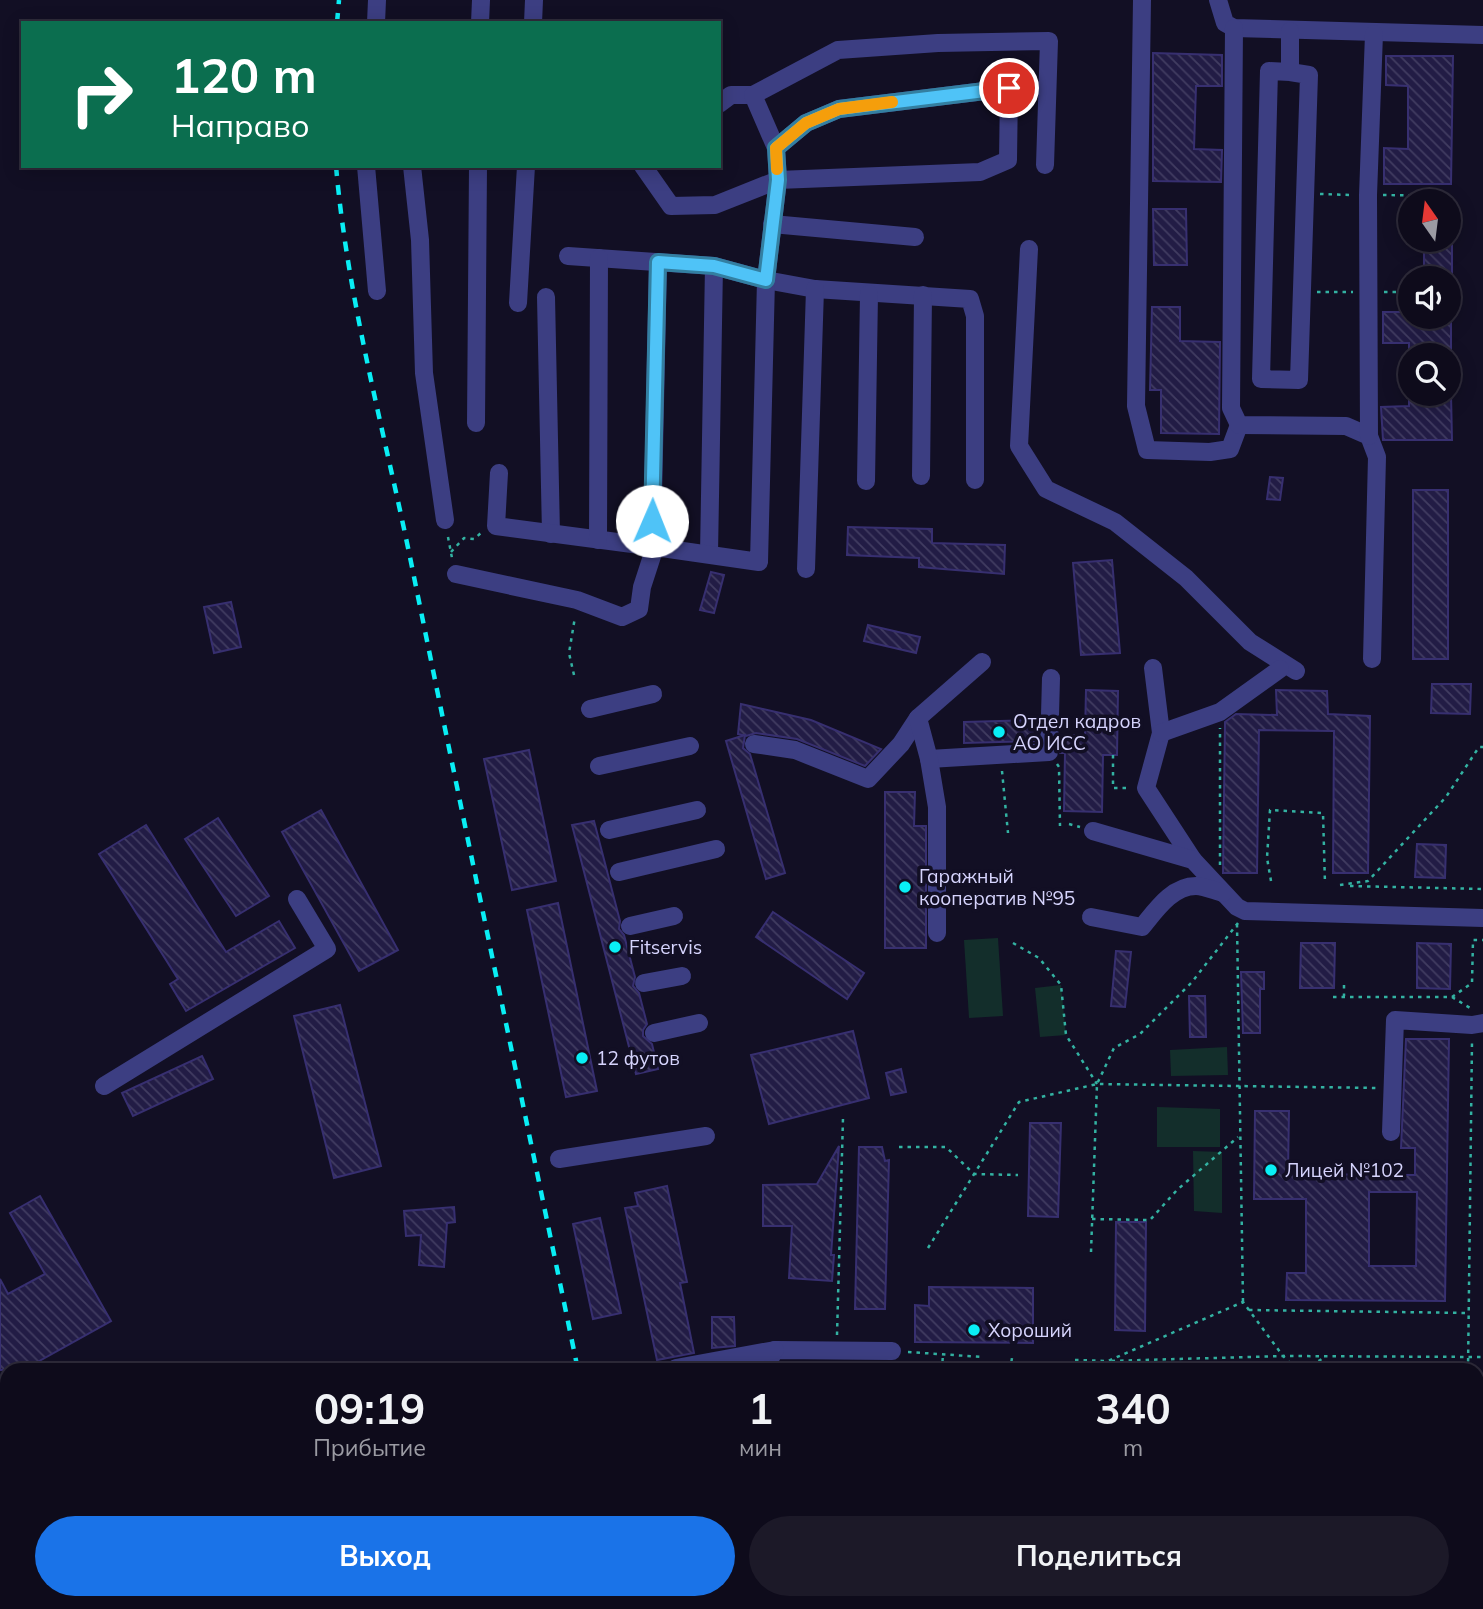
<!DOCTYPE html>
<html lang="ru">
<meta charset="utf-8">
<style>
body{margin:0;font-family:Mulish,sans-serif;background:#1c1928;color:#f1f3f6;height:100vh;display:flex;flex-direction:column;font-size:26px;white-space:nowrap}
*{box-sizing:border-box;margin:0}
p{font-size:23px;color:#9b9ba3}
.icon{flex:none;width:38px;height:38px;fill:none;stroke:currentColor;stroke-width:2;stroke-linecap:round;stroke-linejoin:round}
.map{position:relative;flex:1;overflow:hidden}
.panel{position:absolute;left:0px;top:1363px;width:1484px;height:247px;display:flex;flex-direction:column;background:#0e0b1b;border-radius:21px 21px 0 0;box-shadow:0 4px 18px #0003,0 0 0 2px #2e2b3a}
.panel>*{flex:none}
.guide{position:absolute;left:21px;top:21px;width:700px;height:147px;border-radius:0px;box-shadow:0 4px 18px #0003,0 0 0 2px #2e2b3a;background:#0b6e4f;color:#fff;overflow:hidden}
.needle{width:46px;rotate:346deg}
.tools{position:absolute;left:1398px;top:189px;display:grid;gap:14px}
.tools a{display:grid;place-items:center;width:63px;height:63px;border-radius:50%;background:#0e0b1b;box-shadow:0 4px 18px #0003,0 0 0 2px #2e2b3a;font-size:35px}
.pin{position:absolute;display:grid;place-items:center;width:60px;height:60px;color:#fff;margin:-30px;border:4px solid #fff;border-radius:50%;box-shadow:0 2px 7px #0007}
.me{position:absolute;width:77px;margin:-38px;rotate:1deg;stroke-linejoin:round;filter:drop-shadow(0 0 5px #0008)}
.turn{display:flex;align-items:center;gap:24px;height:147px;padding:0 35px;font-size:32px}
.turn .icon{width:91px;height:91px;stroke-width:2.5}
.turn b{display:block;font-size:49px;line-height:60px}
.eta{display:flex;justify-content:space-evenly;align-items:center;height:119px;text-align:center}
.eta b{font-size:42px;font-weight:700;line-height:49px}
.button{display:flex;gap:14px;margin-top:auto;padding:14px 35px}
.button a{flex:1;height:80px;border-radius:42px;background:#1a73e8;color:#fff;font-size:28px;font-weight:700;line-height:80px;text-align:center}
.button a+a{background:#1c1928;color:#f1f3f6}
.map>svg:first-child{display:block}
.grass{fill:#132e2b}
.building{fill:url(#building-back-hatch);stroke:#372f70;stroke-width:2;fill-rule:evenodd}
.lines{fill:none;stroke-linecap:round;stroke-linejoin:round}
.path{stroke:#33b2a2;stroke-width:2.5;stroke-dasharray:3.5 5;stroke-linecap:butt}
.minor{stroke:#3c3e82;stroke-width:18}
.rail{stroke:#09eef5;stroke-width:4.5;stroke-dasharray:10 9;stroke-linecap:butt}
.route-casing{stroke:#337fa1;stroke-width:18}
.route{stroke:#4fc3f7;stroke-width:12}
.slow{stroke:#f59e0b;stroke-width:12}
.poi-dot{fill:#09eef5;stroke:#120f24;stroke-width:2.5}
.labels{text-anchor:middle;stroke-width:7;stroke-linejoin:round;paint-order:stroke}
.poi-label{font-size:19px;fill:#d6d4fd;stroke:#120f24;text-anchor:start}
</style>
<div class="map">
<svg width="1483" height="1609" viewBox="0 0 1483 1609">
<defs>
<pattern id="building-back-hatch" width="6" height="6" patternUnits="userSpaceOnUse" patternTransform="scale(1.75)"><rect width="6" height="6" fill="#221c45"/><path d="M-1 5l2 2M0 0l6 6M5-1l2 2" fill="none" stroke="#413c61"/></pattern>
</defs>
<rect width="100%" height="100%" fill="#120f24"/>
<g class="grass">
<polygon points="998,938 1003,1016 969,1018 964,940"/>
<polygon points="1061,985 1066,1035 1040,1037 1035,988"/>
<polygon points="1227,1047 1228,1075 1171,1076 1170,1050"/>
<polygon points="1157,1107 1220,1109 1220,1147 1157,1147"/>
<polygon points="1193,1151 1222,1152 1222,1213 1194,1211"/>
<polygon points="1461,1362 1461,1370 1088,1370 1132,1363"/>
</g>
<g class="building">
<polygon points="1153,53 1222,55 1222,86 1196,86 1194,149 1222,150 1221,182 1153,181"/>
<polygon points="1386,56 1453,56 1451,184 1384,184 1384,148 1408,149 1408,86 1386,85"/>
<polygon points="1153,209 1186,209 1187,265 1154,265"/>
<rect x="1424" y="240" width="28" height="36"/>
<polygon points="1152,307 1180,307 1180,341 1220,342 1219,434 1161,433 1161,390 1150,390"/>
<polygon points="1383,312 1410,312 1410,317 1451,317 1451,355 1409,355 1409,343 1383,343"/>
<polygon points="1409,394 1451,394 1452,440 1383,440 1381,407 1409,406"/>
<polygon points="1270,477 1283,478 1280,500 1267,499"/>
<rect x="1413" y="490" width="35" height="169"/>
<polygon points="848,527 932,529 932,543 1005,545 1004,574 919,567 919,558 847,555"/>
<polygon points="1112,560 1120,653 1081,655 1073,563"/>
<polygon points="711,572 724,575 714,613 700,610"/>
<polygon points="231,602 241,647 214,653 204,607"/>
<polygon points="868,625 920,637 916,653 864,641"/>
<polygon points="1432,684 1471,684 1470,714 1431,713"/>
<polygon points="1086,690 1118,691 1117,755 1103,755 1102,812 1064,811 1065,753 1060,753 1061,735 1085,735"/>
<polygon points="1276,690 1327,691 1328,714 1370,716 1368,873 1333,873 1334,731 1259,730 1257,873 1223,873 1225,722 1236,714 1277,715"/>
<polygon points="741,704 811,720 881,749 865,766 797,739 756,733 746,736 738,734"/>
<polygon points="1035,720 1035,741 964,743 964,722"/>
<polygon points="745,735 743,748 750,754 785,873 766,879 726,741"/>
<polygon points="529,750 556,881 512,890 484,759"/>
<polygon points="885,792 915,792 914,826 926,826 926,948 885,948"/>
<polygon points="321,810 398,950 359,971 282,832"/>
<polygon points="218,818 269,896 236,916 185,839"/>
<polygon points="594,821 620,921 619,929 624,935 635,977 633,986 639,993 647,1024 643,1030 643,1036 652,1044 658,1069 636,1074 572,825"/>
<polygon points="146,825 226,952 279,921 295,948 186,1011 170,984 178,979 99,854"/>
<polygon points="1417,844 1446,845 1445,878 1415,877"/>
<polygon points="558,903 597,1091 566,1097 527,910"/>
<polygon points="773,912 864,973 847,999 756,937"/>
<polygon points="1301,943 1335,943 1334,988 1300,988"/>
<polygon points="1417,943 1451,944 1450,989 1417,988"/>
<polygon points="1116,951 1131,952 1125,1007 1111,1006"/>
<polygon points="1241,972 1264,972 1264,989 1260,989 1260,1033 1243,1033"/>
<polygon points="1189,996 1205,996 1206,1037 1190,1037"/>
<polygon points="340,1005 381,1166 334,1178 294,1016"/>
<polygon points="853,1031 869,1098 769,1124 751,1055"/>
<path d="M1406,1039h43l-4,262 -159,-1 1,-27h19v-74h-52l1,-88h34l-1,63 127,1v-27h-14zM1369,1192h48l-1,74h-47z"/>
<polygon points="202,1056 213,1079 133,1116 122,1093"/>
<polygon points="901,1069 906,1092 891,1095 886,1073"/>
<polygon points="1030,1123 1061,1123 1058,1217 1028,1216"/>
<polygon points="839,1146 831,1255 834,1255 832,1281 789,1278 792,1226 763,1226 763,1185 817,1184"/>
<polygon points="859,1147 882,1147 885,1161 889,1160 885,1309 855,1309"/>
<polygon points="667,1186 687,1282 680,1283 694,1353 657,1360 625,1208 638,1206 635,1193"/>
<polygon points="40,1196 111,1321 23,1370 0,1370 0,1279 8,1294 45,1274 10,1213"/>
<polygon points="454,1207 455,1222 447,1223 444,1267 419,1265 421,1235 406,1236 404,1211"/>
<polygon points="600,1218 621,1313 593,1319 573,1224"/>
<polygon points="1116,1222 1146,1222 1145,1331 1115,1330"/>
<polygon points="929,1287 1033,1288 1033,1343 915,1342 915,1305 929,1306"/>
<polygon points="712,1317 734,1317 735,1346 712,1348"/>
</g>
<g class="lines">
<g class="path">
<polyline points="1320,194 1352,195"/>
<polyline points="1383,195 1451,196"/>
<polyline points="1317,292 1353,292"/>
<polyline points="1384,292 1410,292"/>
<polyline points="448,537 452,558"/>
<polyline points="451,552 464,538 474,539 481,533"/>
<polyline points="574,675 569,653 575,617"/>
<polyline points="1113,755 1113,788 1129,788"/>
<polyline points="1057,764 1059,767 1060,826"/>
<polyline points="1002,771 1008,833"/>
<polyline points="1069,824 1080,827"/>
<polyline points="1220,865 1220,728"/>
<polyline points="1271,881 1267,858 1270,810 1323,813 1325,884"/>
<polyline points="1340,885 1368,881 1446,797 1479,747 1483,747"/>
<polyline points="1350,886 1483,889"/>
<polyline points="1237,924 1243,1302"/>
<polyline points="1013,943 1039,958 1061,985 1066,1035 1097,1084"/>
<polyline points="1344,985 1344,996"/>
<polyline points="1333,997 1452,997 1470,1008"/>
<polyline points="1452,997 1472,983 1473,940 1483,940"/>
<polyline points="899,1147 946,1147 974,1174 1018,1175"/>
<polyline points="1092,1219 1150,1220 1177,1190 1238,1137"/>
<polyline points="928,1248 1019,1102 1097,1084 1377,1088"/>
<polyline points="1091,1252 1097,1084 1114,1048 1140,1034 1192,982 1238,923"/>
<polyline points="1249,1310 1469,1313"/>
<polyline points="837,1335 843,1118"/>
<polyline points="908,1352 983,1357"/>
<polyline points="1075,1360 1108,1361 1243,1302 1283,1356 1297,1370"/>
<polyline points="942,1370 943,1353"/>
<polyline points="1010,1370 1012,1358"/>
<polyline points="1096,1370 1108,1361"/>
<polyline points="1128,1370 1108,1361 1283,1356 1483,1357"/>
<polyline points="1304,1370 1325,1357"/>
<polyline points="1468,1370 1472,1041"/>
<polyline points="996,1603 996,1609"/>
<polyline points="1104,1603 1108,1609"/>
<polyline points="952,1609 952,1603"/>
<polyline points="1479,1609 1479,1546"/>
</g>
<g class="minor">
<polyline points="1142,0 1136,406 1147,450 1210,452 1230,449 1239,425"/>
<polyline points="1218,0 1225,23 1234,28 1483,35"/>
<polyline points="376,23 377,0"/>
<polyline points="480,23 481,0"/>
<polyline points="533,23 534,0"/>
<polyline points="1234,28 1231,408 1239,425 1346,426 1369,436 1377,457 1372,659"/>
<polyline points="1290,72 1269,71 1261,379 1299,380 1309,75 1290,72 1290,31"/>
<polyline points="719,104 731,95 753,95"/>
<polyline points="366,166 377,291"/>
<polyline points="412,166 420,240 424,373 445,520"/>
<polyline points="643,166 671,206 715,205 778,180 980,172 1008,160 1009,88 839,109 806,123 776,148"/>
<polyline points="772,224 915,237"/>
<polyline points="1029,249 1019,446 1046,489 1115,522 1186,578 1250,642 1296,671"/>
<polyline points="568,256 714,266 766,280 815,289 970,299 975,316 975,480"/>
<polyline points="546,297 551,534"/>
<polyline points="518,303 526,166"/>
<polyline points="476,423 478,166"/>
<polyline points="1369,436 1368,195 1374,34"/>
<polyline points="499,473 496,526 655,547"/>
<polyline points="921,476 923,295"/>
<polyline points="866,481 869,294"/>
<polyline points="598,540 599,258"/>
<polyline points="652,546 658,262"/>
<polyline points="709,554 714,266"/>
<polyline points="806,569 815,289"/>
<polyline points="456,574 577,600 622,617 639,609 642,587 655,547 759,562 766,280 778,180 776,148 753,95 838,50 938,43 1049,41 1045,165"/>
<polyline points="1153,668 1161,733 1146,788 1193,860"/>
<polyline points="590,709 653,694"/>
<polyline points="1161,733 1220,712 1280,669"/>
<polyline points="754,744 795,750 868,779 901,744 918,718"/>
<polyline points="929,759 1049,752 1051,678"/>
<polyline points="599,766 690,746"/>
<polyline points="609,830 697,810"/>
<polyline points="1093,831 1193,860 1237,907 1245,911 1483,918"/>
<polyline points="619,872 716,849"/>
<path d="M1091,917l51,10c14,-17 30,-41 54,-41 8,0 19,5 27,7"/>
<polyline points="630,926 674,916"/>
<polyline points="937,933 937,807 929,759 918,718 982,662"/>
<polyline points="644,983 682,976"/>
<polyline points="654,1033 699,1023"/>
<polyline points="104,1086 327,949 297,899"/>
<polyline points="1391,1132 1395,1020 1472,1025 1483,1023"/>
<polyline points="559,1159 706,1136"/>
<polyline points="770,1359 775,1350 892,1351"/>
<polyline points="676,1368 775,1350"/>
<polyline points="1477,1500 1483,1500"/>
<polyline points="1477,1528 1483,1529"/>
<polyline points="0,1553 7,1556"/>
<polyline points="1389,1603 1423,1604 1423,1609"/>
<polyline points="148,1609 163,1603"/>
<polyline points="272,1609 276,1607"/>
<polyline points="1058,1609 1059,1603"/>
</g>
<g class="rail">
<polyline points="337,23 339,0"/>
<path d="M336,166c12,138 50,271 77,406 54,266 110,532 165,798"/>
<polyline points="626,1603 627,1609"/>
</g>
</g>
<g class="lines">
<g class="route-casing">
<polyline id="route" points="652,521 658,262 714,266 766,280 778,180 776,148 806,123 839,109 1009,88"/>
</g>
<use href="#route" class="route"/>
<polyline class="slow" points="777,169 776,148 806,123 839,109 892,102"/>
</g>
<g class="poi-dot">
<circle cx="999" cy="732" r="7"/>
<circle cx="905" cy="887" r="7"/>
<circle cx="615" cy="947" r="7"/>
<circle cx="582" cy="1058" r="7"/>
<circle cx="1271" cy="1170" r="7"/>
<circle cx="974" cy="1330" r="7"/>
</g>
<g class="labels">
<g class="poi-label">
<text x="1013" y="728">Отдел кадров<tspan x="1013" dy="22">АО ИСС</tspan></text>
<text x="919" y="883">Гаражный<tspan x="919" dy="22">кооператив №95</tspan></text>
<text x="629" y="954">Fitservis</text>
<text x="596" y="1065">12 футов</text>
<text x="1285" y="1177">Лицей №102</text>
<text x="988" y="1337">Хороший</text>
</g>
</g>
</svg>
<div class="tools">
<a><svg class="needle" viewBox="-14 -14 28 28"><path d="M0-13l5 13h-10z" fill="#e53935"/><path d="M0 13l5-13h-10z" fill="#9b9ba3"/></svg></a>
<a><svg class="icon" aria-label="sound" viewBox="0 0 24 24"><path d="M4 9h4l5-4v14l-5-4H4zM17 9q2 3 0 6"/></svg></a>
<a><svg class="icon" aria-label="search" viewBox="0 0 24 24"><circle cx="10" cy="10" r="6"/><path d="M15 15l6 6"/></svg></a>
</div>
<div class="pin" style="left:1009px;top:88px;background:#d93025"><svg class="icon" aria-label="arrive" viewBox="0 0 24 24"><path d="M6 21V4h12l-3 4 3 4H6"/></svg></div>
<svg class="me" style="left:652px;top:521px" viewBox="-20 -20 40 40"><circle r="19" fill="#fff"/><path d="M0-13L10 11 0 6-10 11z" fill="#4fc3f7"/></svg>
<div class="guide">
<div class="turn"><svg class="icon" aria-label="right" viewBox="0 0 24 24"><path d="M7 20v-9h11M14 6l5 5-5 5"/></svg><div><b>120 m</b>Направо</div></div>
</div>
<section class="panel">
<div class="eta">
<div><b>09:19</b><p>Прибытие</p></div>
<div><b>1</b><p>мин</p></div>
<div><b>340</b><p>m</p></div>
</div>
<div class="button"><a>Выход</a><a>Поделиться</a></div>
</section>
</div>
